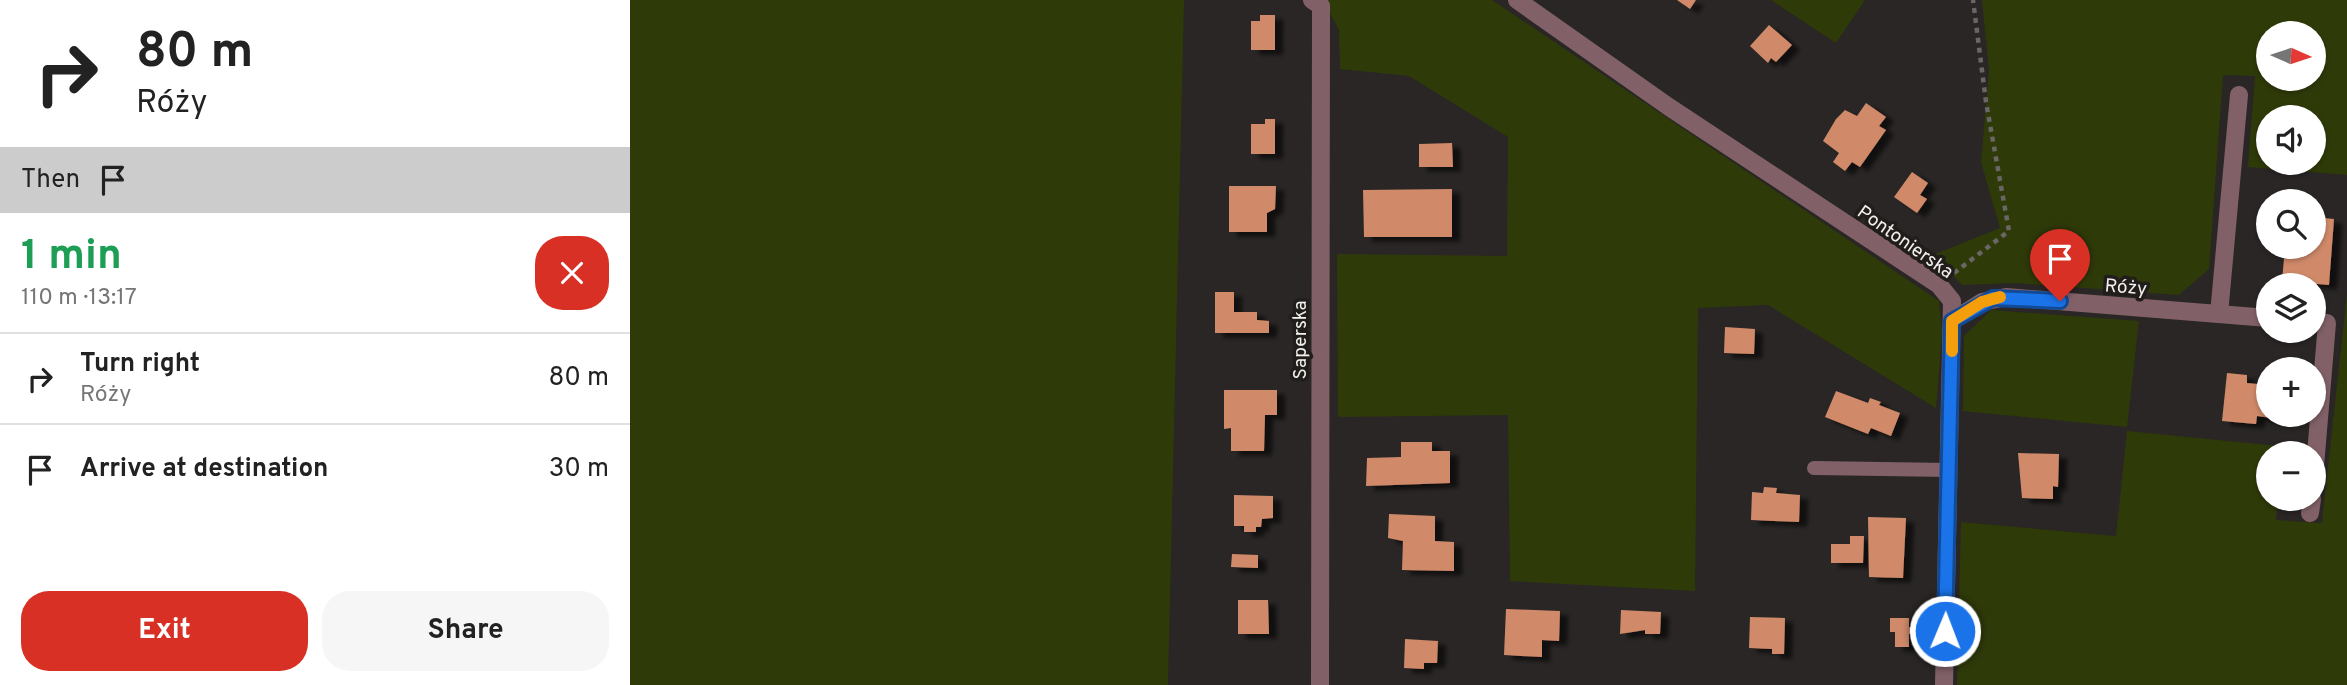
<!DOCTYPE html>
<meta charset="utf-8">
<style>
body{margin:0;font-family:Overpass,sans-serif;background:#f6f6f6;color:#222;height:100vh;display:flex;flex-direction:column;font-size:26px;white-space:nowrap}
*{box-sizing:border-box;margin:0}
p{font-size:23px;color:#767676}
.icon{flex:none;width:38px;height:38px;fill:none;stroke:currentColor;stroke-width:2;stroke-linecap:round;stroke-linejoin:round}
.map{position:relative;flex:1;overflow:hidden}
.panel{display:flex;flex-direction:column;background:#fff;width:630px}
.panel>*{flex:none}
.guide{background:#fff;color:#222;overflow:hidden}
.needle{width:46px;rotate:93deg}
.controls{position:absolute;left:1626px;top:21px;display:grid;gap:14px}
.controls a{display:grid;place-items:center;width:70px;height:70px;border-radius:50%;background:#fff;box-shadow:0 2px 5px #0004;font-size:35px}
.pin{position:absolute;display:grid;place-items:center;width:60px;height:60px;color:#fff;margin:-72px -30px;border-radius:50% 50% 50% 0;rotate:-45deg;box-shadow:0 0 7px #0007}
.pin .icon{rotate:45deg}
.me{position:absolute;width:77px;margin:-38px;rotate:1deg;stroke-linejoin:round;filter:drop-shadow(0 0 5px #0008)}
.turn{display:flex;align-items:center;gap:24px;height:147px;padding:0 21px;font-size:32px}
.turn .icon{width:91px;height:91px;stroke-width:2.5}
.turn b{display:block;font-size:49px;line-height:60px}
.then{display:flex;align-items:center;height:66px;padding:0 21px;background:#0003;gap:14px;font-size:26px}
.round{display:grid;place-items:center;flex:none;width:74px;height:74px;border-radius:28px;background:#f6f6f6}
.overview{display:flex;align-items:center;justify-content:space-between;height:119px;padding:0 21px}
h1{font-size:42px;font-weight:700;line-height:52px;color:#1e9e55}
.primary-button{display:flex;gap:14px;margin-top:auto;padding:14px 21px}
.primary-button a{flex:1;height:80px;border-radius:28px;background:#d93025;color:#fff;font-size:28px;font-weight:700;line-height:80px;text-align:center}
.primary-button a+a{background:#f6f6f6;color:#222}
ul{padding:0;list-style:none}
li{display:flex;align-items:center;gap:21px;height:91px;padding:0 21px;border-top:2px solid #e0e0e0}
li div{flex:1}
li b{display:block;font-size:26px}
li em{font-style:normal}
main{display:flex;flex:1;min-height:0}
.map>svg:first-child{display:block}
.green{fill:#2f3a09;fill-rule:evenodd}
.building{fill:#d08a6a;filter:url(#shadow)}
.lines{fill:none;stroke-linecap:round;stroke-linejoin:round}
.path{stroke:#696665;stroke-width:4.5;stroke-dasharray:5 5;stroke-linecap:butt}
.lane{stroke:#816167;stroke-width:14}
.street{stroke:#816167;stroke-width:18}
.route-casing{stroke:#114b97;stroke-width:18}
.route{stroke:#1a73e8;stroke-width:12}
.slow{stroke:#f59e0b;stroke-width:12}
.labels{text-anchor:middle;stroke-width:7;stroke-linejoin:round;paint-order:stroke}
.street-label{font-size:19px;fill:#f2f0ef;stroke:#201d1b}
</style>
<main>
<section class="panel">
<div class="guide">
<div class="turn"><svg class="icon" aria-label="right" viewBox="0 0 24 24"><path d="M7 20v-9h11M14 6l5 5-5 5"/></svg><div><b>80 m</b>Róży</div></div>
<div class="then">Then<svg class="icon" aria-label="arrive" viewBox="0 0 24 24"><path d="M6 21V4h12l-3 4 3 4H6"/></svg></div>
</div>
<div class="overview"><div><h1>1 min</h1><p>110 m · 13:17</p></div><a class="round" style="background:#d93025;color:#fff"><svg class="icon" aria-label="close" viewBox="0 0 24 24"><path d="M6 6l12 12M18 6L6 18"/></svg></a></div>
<ul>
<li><svg class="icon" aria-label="right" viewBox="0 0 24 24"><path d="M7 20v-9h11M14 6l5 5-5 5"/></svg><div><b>Turn right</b><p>Róży</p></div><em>80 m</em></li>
<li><svg class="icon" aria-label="arrive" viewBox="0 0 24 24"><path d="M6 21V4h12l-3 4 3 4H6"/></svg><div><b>Arrive at destination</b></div><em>30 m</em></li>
</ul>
<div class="primary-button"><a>Exit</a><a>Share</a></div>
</section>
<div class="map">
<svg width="1717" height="685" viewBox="0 0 1717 685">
<defs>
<filter id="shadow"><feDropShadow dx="8" dy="4.5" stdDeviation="2" flood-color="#0009"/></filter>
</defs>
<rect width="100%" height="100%" fill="#292625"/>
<g class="green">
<polygon points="0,0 554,0 538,685 0,685"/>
<polygon points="693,0 862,0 1309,301 1312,333 1306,408 1138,305 1068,308 1065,591 880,581 878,415 708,417 707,254 877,256 878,137 779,76 710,69 709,30"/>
<polygon points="1141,0 1235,0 1206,43"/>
<path d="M1352,0h365v175l-99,-8 7,-91 -32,-1 -14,194 -30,26 -164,-12 -53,2 -29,-30 67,-27 -19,-66 8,-92zM1638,33h46v46h-46zM1638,117h46v46h-46z"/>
<polygon points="1717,293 1717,685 1327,685 1331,522 1486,536 1497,431 1669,448 1669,453 1638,453 1638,499 1648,499 1646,520 1692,523"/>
<polygon points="1361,310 1509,321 1497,427 1333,411 1334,336"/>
</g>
<g class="building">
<polygon points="1047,0 1066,0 1060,9"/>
<polygon points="630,15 645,15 645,50 621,50 621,21 630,21"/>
<polygon points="1139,25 1162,45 1146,62 1141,58 1138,63 1120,46"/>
<polygon points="1236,103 1256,117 1249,126 1256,130 1230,167 1222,162 1215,171 1203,162 1209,153 1193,141 1206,119 1215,110 1227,116"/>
<polygon points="635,119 645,119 645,154 621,154 621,124 635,124"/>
<polygon points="822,143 823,167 789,167 789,144"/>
<polygon points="1282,172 1298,183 1290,195 1297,199 1287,213 1264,197"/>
<polygon points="599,186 646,186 645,209 637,213 637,232 599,232"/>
<polygon points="822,189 822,237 734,237 733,190"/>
<polygon points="1684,217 1704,219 1699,285 1652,281 1655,247 1684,247"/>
<polygon points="585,292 604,292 604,312 627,312 627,320 639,321 639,333 585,333"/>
<polygon points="1095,327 1125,329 1124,354 1094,353"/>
<polygon points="1597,373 1617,375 1617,383 1638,385 1638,415 1650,415 1649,419 1627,416 1626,424 1592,421"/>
<polygon points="594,390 647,390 647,415 635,415 634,451 601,451 601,428 594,429"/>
<polygon points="1206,391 1238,403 1240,398 1251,402 1249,405 1270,413 1261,436 1241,428 1238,434 1195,417"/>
<polygon points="771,442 802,442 802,451 820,451 820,483 736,486 737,458 771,457"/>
<polygon points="1388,453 1429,454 1428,487 1423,486 1423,499 1392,498"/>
<polygon points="1134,487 1147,488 1146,493 1170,495 1169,522 1121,520 1122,492 1133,493"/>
<polygon points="604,495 643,496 643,518 632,519 631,527 626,527 626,532 614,532 614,526 604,526"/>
<polygon points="759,514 805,516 805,541 824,542 824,571 772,570 773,541 758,538"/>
<polygon points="1238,517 1276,518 1273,578 1239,577"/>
<polygon points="1220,536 1234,536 1233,563 1201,563 1201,544 1220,544"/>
<polygon points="602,554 628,555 628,568 601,567"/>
<polygon points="608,600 638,600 639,634 608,634"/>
<polygon points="876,609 930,611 929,641 912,640 912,657 874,655"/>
<polygon points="991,610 1031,612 1030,634 1015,634 1015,630 990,634"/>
<polygon points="1120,617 1155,618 1154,654 1142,654 1142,649 1119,648"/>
<polygon points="1260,618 1279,618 1279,627 1290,627 1290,634 1279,634 1279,647 1265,647 1265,632 1260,632"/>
<polygon points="775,639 808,641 807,663 794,663 794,669 774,668"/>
</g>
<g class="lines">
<polyline class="path" points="1324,273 1379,231 1356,102 1343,0"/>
<polyline class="lane" points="1184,468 1319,470"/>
<g class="street">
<polyline points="682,0 691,6 690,685"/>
<polyline points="887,0 1039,107 1309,285 1322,301 1314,685"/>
<polyline points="1589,314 1609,95"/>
<polyline points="1322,321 1352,302 1376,297 1638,318"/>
<polyline points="1684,322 1697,323 1684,478"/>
<polyline points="1680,513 1682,499"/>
</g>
</g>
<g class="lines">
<g class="route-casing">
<polyline id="route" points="1315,631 1322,321 1363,298 1430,301"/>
</g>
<use href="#route" class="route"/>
<polyline class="slow" points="1322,351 1322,321 1352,302 1370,297"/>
</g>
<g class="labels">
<g class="street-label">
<text transform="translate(1276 241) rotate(35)" y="7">Pontonierska</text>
<text transform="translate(1496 286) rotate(5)" y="7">Róży</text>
<text transform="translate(669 340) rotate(-90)" y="7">Saperska</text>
</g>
</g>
</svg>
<div class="controls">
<a><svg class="needle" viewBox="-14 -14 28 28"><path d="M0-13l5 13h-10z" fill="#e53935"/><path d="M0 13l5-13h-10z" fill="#767676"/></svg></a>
<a><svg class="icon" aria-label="sound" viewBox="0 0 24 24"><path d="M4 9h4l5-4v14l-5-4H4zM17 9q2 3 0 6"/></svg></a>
<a><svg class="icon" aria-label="search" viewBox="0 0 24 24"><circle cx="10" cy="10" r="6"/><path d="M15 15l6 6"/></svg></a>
<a><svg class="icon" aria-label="layers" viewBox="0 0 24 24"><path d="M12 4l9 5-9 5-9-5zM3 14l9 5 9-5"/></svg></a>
<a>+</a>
<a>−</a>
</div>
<div class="pin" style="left:1430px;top:301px;background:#d93025"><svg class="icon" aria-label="arrive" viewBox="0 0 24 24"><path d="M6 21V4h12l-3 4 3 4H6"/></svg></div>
<svg class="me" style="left:1315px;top:631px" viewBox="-20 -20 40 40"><circle r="17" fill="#1a73e8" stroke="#fff" stroke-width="3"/><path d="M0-11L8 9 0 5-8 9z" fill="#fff"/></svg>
</div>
</main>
